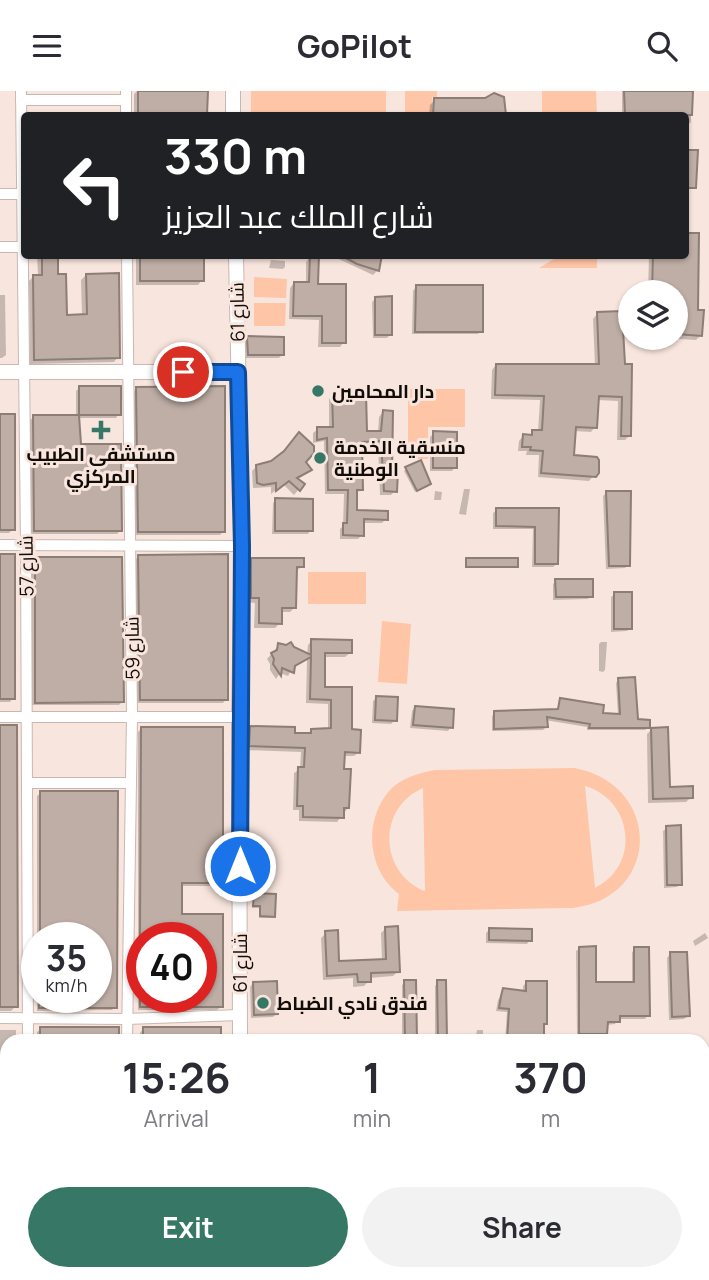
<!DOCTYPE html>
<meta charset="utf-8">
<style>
body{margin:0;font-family:Manrope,Cairo,sans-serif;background:#f2f2f3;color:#2b2b33;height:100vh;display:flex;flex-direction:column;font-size:26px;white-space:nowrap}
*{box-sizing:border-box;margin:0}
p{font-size:23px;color:#7c7c81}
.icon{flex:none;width:38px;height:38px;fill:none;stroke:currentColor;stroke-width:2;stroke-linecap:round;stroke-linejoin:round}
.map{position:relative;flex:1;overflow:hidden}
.drawer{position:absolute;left:0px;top:943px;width:710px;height:247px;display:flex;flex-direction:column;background:#fff;border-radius:21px 21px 0 0;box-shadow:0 2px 5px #0004}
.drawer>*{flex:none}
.top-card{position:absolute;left:21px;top:21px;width:668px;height:147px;border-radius:7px;box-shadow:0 2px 5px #0004;background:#202124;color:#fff;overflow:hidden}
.controls{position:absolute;left:618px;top:189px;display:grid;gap:14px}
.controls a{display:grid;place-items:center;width:70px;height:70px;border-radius:50%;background:#fff;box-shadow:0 2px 5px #0004;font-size:35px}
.speed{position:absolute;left:21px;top:831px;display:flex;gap:14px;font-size:35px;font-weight:700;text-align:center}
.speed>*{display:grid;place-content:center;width:91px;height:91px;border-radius:50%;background:#fff;box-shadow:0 2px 5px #0004;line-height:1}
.speed small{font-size:18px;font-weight:400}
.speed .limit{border:10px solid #d22;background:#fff;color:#111}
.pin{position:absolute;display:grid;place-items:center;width:60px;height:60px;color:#fff;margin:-30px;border:4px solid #fff;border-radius:50%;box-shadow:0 2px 7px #0007}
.me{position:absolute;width:77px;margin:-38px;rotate:0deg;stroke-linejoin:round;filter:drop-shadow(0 0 5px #0008)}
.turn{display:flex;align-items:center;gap:24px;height:147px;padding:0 28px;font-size:32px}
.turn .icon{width:91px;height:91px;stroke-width:2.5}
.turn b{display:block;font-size:49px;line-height:60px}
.eta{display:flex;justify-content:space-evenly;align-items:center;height:119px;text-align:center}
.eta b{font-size:42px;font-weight:700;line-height:49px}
.primary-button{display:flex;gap:14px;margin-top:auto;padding:14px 28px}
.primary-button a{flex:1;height:80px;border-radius:42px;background:#377766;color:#fff;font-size:28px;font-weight:700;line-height:80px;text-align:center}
.primary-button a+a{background:#f2f2f3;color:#2b2b33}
header{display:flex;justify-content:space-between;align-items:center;height:91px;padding:0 28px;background:#fff;font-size:32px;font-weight:700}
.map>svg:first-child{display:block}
.green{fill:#fec5a7;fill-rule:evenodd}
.shadow{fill:#0003;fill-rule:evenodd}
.building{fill:#bfaea6;stroke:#8c7d75;stroke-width:2}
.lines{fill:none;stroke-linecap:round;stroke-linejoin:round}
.minor-casing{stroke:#c9b8b0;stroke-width:12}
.tertiary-casing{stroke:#c9b8b0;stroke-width:16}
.minor{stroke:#fff;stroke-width:10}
.tertiary{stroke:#fff;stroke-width:14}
.route-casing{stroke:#114b97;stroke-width:18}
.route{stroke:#1a73e8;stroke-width:12}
.poi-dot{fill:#377766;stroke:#f8e6de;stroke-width:2.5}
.labels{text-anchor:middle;stroke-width:6;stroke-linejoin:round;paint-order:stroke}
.street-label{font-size:19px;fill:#120c09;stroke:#f8e6de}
.poi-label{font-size:19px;font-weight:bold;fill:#120c09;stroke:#f8e6de;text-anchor:start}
</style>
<header><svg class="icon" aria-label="menu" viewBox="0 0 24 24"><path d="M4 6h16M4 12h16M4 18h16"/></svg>GoPilot<svg class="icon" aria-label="search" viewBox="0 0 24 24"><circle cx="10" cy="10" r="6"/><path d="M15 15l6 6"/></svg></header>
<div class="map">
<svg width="709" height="1189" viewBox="0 0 709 1189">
<rect width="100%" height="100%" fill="#f8e6de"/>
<g class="green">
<rect x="251" y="0" width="135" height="24"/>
<polygon points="405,0 437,0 437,6 432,6 432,24 405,24"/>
<polygon points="542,0 596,0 597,24 542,24"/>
<polygon points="559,165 597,165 597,177 539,177"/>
<polygon points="254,186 287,188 286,207 254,206"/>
<polygon points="254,212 286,212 285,235 254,235"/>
<polygon points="408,298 465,298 465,336 428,336 428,368 408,368"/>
<rect x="308" y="481" width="58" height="32"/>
<polygon points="382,530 411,533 407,593 378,591"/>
<path d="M575,677c89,18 85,131 -3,140l-175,3 2,-17c-32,-24 -36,-74 -9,-104 11,-12 29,-17 45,-20zM585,695c48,14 56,79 10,102zM423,697l2,102 -1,1c-45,-19 -47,-83 -1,-103z"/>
</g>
<g class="shadow">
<polygon points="137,0 206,0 205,24 134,24 134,3"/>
<polygon points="622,0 691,0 691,31 686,35 686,24 622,24"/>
<polygon points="503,7 503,24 429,24 430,14 435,9"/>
<polygon points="686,144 701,244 696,249 663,247 676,247 676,201 648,201 649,164 686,164"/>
<polygon points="37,164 57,164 57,185 65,226 82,225 81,189 86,184 118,266 114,271 30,273 29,190 33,186 38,185"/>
<polygon points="136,164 202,164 202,189 198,194 136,194"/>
<polygon points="294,164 317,166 316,195 344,251 340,256 318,256 319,229 289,228 290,197 294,192 306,193 306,171 310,166"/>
<polygon points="330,164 378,164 378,179 373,184"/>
<polygon points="271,169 285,170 285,176 283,178 269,177"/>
<polygon points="416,196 481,240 478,243 412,243 413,200"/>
<polygon points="0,204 5,204 6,264 2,267 0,267"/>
<polygon points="376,207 391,243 387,247 373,247 372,211"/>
<polygon points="620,222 630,344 625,349 617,349 618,310 597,309 595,336 591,341 574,340 572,366 594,384 589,390 538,386 539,364 526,364 527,360 518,360 519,350 523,345 528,345 533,341 538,341 540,309 491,308 492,279 496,274 595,275 593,228 597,223"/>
<polygon points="248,247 282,264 279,267 245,267 244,250"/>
<polygon points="79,297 119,323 116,327 77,327 79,355 120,440 117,443 31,443 30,329 34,326 76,326 76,300"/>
<polygon points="137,298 224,440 220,444 135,444 133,301"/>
<polygon points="333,304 365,342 378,342 379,326 383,321 390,385 395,400 391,404 380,404 378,354 361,354 361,398 357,402 355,421 386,428 382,432 362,432 362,444 358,448 340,448 340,438 343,435 344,403 325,403 324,350 313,352 313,342 318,338 329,338 329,308"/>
<polygon points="0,325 13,438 9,442 0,442"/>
<polygon points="434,342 455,376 452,380 430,380 430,346"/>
<polygon points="257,375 309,379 296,388 303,393 294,404 283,393 271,403 271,396 253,397 252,380"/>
<polygon points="406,378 429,393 415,401 404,380"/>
<polygon points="464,398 470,398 466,424 459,423"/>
<polygon points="435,400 442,401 441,409 434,409"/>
<polygon points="606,402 628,474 625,477 606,478 603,405"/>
<polygon points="276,409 311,439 308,443 272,443 273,412"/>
<polygon points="497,419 557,419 557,473 553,476 532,476 533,438 493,438 493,422"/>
<polygon points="0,464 13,607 10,611 0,611"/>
<polygon points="139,465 226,608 223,612 137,612 135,469"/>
<polygon points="35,468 122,611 119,614 32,614 32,472"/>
<polygon points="252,469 302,476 295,480 295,516 290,521 280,521 280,532 275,537 254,537 255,512 246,511 247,474"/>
<polygon points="467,469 516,475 514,477 465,477"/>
<polygon points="556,490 591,505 588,508 553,509 553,493"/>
<polygon points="615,503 630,537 627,540 611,541 611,506"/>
<polygon points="312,549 350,562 345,566 324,566 323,598 350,598 350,640 359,661 354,665 343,665 343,680 348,717 337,731 299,730 299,719 293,719 294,682 300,678 301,661 245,659 246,641 251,636 293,643 308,644 312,640 328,639 328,613 306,612 307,568 293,576 288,585 280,582 276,588 270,579 270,573 267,568 279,554 307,564 308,554"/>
<polygon points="601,551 607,551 605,579 603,581 599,580 599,553"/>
<polygon points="619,588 636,630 649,636 645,639 587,639 587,636 545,629 546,636 543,639 492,640 492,625 495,621 556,620 561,608 601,623 618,624 616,592"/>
<polygon points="377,607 395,629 391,633 372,632 373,610"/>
<polygon points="415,616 451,636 448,640 410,637 412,620"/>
<polygon points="0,635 16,915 11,920 0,920"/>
<path d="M141,638l80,153 -3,4h-38v30h41v91l-4,3h-79v-278zM142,847h59v59h-59z"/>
<polygon points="652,638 668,698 691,706 686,711 648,712 647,643"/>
<path d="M41,702h75l-1,214 -3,3 -75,1v-215zM37,847h59v59h-59z"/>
<polygon points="667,737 681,793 677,796 664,797 663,740"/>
<polygon points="255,804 274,825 272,827 259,827 259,817 252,817"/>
<polygon points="386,837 398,880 393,885 369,887 369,890 364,895 353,896 353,887 323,889 321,847 326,842 338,872 382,870 381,842"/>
<polygon points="490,838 530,849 527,853 486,852 486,842"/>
<polygon points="705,842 708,847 695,855 693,850"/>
<polygon points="580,857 594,893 632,893 632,861 635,858 648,924 645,928 618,928 615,933 606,934 606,942 602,945 577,945 576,860"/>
<polygon points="670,863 688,925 684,928 669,929 667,867"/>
<polygon points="405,891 414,891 415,950 402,950 402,894"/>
<polygon points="438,891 444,891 445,950 435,950 435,895"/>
<polygon points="253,892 277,922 273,926 251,927 250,896"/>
<polygon points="526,892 545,932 542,935 543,950 505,950 507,921 496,920 498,909 504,899 523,902 523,895"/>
<polygon points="41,938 117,938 117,950 37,950 37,941"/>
<polygon points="143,938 220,938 220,950 140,950 140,942"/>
<polygon points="0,939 16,939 16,950 7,950 7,1183 16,1183 16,1189 0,1189"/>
<polygon points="477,939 483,939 483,950 475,950"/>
<polygon points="643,943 643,950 624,950 628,944"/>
<rect x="704" y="991" width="5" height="12"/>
<polygon points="704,1068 704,1071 709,1071 709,1092 704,1091"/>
<polygon points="704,1123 709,1123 706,1173 709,1173 709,1185 687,1185 687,1189 663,1189 676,1189 676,1183 704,1183"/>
<rect x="37" y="1183" width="80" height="6"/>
<rect x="140" y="1183" width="80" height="6"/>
<rect x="263" y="1183" width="31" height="6"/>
<polygon points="605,1183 620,1183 619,1189 605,1189"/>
</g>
<g class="building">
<polygon points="138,0 208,0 207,24 138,24"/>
<polygon points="624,0 693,0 692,24 625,24"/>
<polygon points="494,2 504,6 506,24 433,24 434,7 485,7"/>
<polygon points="686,59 698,59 696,97 686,97"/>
<polygon points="686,142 699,142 698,219 704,219 702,245 676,243 676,201 652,201 653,164 686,164"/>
<polygon points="42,164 58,164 58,183 66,183 67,224 87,223 86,183 119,182 120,267 34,269 33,184 42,184"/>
<rect x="140" y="164" width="64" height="26"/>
<polygon points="310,164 319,164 318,193 346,193 346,252 322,252 322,225 293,225 294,191 309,191"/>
<polygon points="340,164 382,164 379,180 357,173"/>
<polygon points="416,194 483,194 483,241 415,241"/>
<polygon points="392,205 392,244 375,244 375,206"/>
<polygon points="622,220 625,273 632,273 631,345 621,345 622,306 599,305 597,337 576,336 574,364 597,366 599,369 599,382 596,386 541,382 543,360 530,359 531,356 522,356 523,343 532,344 532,339 542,339 544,305 495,304 496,273 599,273 597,221"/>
<polygon points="247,245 284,246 284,264 248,264"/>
<rect x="79" y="295" width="42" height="29"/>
<polygon points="225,295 225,441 138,441 136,296"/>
<polygon points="332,302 366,302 367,340 381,340 383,319 393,320 392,382 398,380 397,401 384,400 381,350 362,351 363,399 357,399 357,419 388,420 388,429 364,428 364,445 343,444 343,432 347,432 348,399 328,399 327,347 317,349 317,336 333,336"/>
<rect x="0" y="323" width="15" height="116"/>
<polygon points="33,324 79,324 81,353 121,353 122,440 34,440"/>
<polygon points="433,340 457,341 457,377 433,377"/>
<polygon points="299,341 314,355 314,362 306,371 312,379 297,387 305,393 300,400 289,390 276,400 276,392 263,394 257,392 256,374 271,370 284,360"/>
<polygon points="421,369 431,393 417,400 405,376"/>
<polygon points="606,400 631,400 630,475 609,475"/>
<polygon points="275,407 313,408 313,440 275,440"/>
<polygon points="496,417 559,417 558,473 535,473 535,436 496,435"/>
<rect x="0" y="463" width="15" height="145"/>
<polygon points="228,463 228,609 140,609 138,464"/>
<polygon points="35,466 122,466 124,611 35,612"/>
<polygon points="251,467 304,467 304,476 297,476 296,517 282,517 282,533 259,532 259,507 251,507"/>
<rect x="466" y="467" width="52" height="9"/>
<polygon points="555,488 593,488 593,506 556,506"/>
<rect x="614" y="501" width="18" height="37"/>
<polygon points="311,548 352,549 352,562 325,562 325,596 352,596 352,638 361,639 360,662 345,661 344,678 351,678 349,717 344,717 344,727 303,726 303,715 297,715 298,676 304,676 305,657 249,655 250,635 295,636 295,642 311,642 311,638 331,637 331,609 310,608 311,566 295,575 294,582 282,577 281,585 273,573 274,568 271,562 277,559 278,552 286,554 291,551 294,556 311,564"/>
<polygon points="635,586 638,628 650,629 650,637 589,637 590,633 547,626 548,636 494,638 494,620 558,618 560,607 604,614 603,622 620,623 618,587"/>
<polygon points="376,605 398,606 397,630 375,629"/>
<polygon points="415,615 454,618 453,637 413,634"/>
<polygon points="0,634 17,634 18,916 0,916"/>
<polygon points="141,636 223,636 223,792 182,792 182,823 223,823 223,916 140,916 140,906 201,906 201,847 140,847"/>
<polygon points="668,636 670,696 693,695 693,707 653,708 651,637"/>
<polygon points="40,700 118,700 117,917 39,917 39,906 96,906 96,847 40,847"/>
<polygon points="681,734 682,794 667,794 666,735"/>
<polygon points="254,802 276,803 275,826 260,825 260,815 253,815"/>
<polygon points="398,835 400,881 371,882 371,891 358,891 357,883 327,885 325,840 338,839 339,870 386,868 385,836"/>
<polygon points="489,837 532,838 532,850 489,849"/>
<polygon points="596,855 596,891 634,891 634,856 649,856 650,925 620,925 620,931 608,931 607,943 579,943 579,856"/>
<polygon points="670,861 687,861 690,925 672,926"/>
<polygon points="404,889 416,889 417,950 405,950"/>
<polygon points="437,889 446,889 447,950 438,950"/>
<polygon points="277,890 278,923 254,924 253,891"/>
<polygon points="526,890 547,890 547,933 544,933 544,950 507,950 509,918 499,917 501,905 503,897 526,900"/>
<rect x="40" y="936" width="79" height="14"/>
<rect x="143" y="936" width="78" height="14"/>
</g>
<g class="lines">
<g class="minor-casing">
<g id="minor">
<polyline points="21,0 26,454 28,950"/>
<polyline points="126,0 126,24"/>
<polyline points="21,9 125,9"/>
<polyline points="0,103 24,103"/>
<polyline points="0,156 22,156"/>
<polyline points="0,454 242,455"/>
<polyline points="0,626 239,626"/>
<polyline points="27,692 131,692"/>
<polyline points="0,927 126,928 240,924"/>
<polyline points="127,950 132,625 127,164"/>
<polyline points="28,1183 28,1189"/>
<polyline points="133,1183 133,1189"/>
</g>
</g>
<g class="tertiary-casing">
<g id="tertiary">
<polyline points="233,0 233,24"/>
<polyline points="236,164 242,455 239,626 240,950"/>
<polyline points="0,281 238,281"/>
<polyline points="239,1189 239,1183"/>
</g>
</g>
<use href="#minor" class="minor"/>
<use href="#tertiary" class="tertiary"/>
</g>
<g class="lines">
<g class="route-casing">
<polyline id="route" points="183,281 238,281 242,455 240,775"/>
</g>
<use href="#route" class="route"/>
</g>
<g class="poi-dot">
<circle cx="318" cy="300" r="7"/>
<path d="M97.5 328.5h7v7h7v7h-7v7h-7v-7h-7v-7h7z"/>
<circle cx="320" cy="367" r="7"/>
<circle cx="263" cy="912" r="7"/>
</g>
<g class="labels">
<g class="street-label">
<text transform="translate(237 221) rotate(-91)" y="7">شارع 61</text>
<text transform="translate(26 475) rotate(-91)" y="7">شارع 57</text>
<text transform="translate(132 557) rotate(-91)" y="7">شارع 59</text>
<text transform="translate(240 872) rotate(-90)" y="7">شارع 61</text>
</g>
<g class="poi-label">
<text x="332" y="307">دار المحامين</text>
<text x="334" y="363">منسقية الخدمة<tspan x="334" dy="22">الوطنية</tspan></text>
<text x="101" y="370" text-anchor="middle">مستشفى الطبيب<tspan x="101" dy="22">المركزي</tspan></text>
<text x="277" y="919">فندق نادي الضباط</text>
</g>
</g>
</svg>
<div class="controls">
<a><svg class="icon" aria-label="layers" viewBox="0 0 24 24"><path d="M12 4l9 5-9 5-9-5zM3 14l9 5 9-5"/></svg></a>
</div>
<div class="speed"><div>35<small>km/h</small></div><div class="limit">40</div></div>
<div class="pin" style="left:183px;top:281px;background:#d93025"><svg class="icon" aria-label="arrive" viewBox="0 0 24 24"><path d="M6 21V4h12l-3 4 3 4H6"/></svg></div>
<svg class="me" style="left:240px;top:775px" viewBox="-20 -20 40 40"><circle r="17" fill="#1a73e8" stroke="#fff" stroke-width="3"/><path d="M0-11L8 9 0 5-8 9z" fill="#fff"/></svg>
<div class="top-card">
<div class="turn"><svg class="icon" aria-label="left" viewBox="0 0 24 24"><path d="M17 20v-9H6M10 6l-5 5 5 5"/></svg><div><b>330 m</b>شارع الملك عبد العزيز</div></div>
</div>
<section class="drawer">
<div class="eta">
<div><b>15:26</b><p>Arrival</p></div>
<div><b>1</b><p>min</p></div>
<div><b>370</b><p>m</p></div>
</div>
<div class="primary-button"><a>Exit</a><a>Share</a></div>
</section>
</div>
